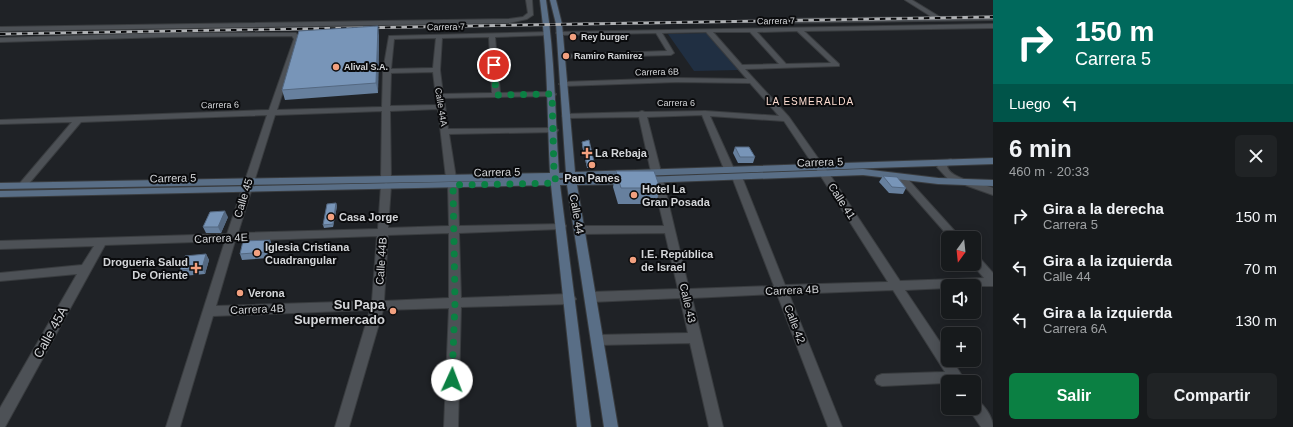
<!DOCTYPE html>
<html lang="es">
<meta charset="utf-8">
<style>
body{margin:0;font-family:Arial,sans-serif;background:#202325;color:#f1f3f6;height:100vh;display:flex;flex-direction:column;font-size:15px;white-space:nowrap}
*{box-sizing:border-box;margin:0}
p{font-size:13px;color:#9ea1a3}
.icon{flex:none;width:22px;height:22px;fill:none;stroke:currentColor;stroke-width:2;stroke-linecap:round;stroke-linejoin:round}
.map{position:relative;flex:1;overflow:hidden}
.details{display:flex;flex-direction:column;background:#171a1c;width:300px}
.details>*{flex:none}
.guide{background:#00695c;color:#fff;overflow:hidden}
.needle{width:26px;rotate:195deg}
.buttons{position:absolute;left:941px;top:231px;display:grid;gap:8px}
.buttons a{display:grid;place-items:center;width:40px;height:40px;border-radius:6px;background:#171a1c;box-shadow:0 2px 10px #0003,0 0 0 1px #36383b;font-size:20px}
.pin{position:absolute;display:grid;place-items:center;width:34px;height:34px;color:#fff;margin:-17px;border:2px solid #fff;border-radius:50%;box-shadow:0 1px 4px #0007}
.me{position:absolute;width:44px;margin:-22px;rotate:2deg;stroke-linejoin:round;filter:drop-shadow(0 0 3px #0008)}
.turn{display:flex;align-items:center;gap:14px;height:84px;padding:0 16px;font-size:18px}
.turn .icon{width:52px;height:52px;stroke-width:2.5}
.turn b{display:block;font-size:28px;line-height:34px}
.then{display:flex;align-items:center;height:38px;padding:0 16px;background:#0003;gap:8px;font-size:15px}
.round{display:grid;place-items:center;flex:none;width:42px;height:42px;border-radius:6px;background:#202325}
.head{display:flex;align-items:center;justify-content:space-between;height:68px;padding:0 16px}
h1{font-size:24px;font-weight:600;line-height:30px}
.action{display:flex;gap:8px;margin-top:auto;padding:8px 16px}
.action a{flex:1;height:46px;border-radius:6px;background:#0b8043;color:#fff;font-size:16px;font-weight:600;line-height:46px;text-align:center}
.action a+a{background:#202325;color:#f1f3f6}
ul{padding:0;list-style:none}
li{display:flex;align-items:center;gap:12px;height:52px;padding:0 16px}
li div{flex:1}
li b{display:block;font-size:15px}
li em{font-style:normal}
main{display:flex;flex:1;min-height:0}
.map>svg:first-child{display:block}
.green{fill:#202f42}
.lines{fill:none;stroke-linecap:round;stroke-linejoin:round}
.minor-casing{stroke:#393c3f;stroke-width:2}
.tertiary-casing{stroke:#393c3f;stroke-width:2}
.secondary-casing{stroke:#393c3f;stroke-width:2}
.minor{fill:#4d5156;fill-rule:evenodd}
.tertiary{fill:#4d5156;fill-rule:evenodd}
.secondary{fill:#596e86;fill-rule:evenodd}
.rail-casing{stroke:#aeb0b3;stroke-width:3}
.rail{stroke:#0a0b0d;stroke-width:2;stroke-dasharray:5.5;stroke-linecap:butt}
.wall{fill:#67809e}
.shaded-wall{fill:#546881}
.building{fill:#7895b8;stroke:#546881}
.route{stroke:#0b8043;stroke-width:7;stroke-dasharray:0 12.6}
.poi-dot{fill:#f2a07f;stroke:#0a0b0d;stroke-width:1.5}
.labels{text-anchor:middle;stroke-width:4;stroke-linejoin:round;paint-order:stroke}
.far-street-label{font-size:9px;fill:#d3d5d8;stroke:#0a0b0d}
.far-poi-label{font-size:9px;font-weight:bold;fill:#d3d5d8;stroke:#0a0b0d;text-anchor:start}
.far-neighbourhood-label{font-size:10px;letter-spacing:1px;fill:#fddcd0;stroke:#0a0b0d}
.poi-label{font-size:11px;font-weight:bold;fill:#d3d5d8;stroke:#0a0b0d;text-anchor:start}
.street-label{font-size:11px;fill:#d3d5d8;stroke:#0a0b0d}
.near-poi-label{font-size:13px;font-weight:bold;fill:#d3d5d8;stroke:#0a0b0d;text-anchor:end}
.near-street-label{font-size:13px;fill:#d3d5d8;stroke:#0a0b0d}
</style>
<main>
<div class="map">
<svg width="993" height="427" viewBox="0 0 993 427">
<rect width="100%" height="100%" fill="#1f2226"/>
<polygon class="green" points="709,33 739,70 694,71 668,34"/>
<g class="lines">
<g class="minor-casing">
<g id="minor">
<polygon points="526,0 532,0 533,15 527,19 509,23 0,31 0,27 509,19 523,17 528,13"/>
<polygon points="905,0 912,0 940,17 993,16 993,20 774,23 771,21 774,19 932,17"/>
<path d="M993,24v4l-189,3 35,33v2l-94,3 44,48 43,61 68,103 84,-3 -12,-14h2v-9l4,1 15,17v13h-45v2l-43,2 43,64v6h4l14,22 -84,4 -5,-2 -2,-4 2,-4 5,-2 63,-2 -52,-82 -104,4 53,133h-14l-51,-133 -85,4 31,129h-14l-19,-84 -92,2 -4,-1 -2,-4 2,-4 4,-1 90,-2 -8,-35 -89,4 -4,-2 -2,-3 2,-3 4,-2 87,-3 -13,-56 -85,1 -4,-2 -1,-2 1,-2 4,-2h84l-11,-46 5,-3 5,3 26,109 85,-3 -42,-109 5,-3 5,3 43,108 103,-3 -66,-104 -38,-57 -74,-5 24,53 -5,3 -5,-3 -22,-54 -55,2 14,55 -5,3 -5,-3 -12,-55 -73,1 -4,-2 4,-2 73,-2 3,-1 3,1 60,-1 74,5 -29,-33 -73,-1 -114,4 -4,-2 4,-2 114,-4 70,1 -41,-47 -44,1 12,20 -3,2 -109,3 -2,-1v-2l107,-4 -11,-18 -97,2 -3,-2 1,-1zM797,31l34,32 -45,1 -29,-32zM713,32h37l29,32 -37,1z"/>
<path d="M548,32l2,1v2l-55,2 5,56 52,-1 4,2 -1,2 -111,2 4,31 106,-1 4,2 -1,2 -108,2 7,44 -5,3 -5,-3 -8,-69 -48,2 1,68 -5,3 -5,-3 1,-68 -107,4 -37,118 140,-4 3,-43 5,-3 5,3 -3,42 61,-2 -1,-41 5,-3 5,3 1,41 106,-2 1,2 -1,2 -4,1 -102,4 2,65 109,-4 4,2 2,3 -2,3 -4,2 -109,3 -3,120h-14l5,-119 -66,2 -34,117h-14l35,-117 -157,6 -33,111h-14l59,-186 -120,4 -100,182h-5v-19l77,-134 -77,7v-8l82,-8 12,-19 -94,3v-8l227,-7 40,-119 -186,7 -55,65 -3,1 -5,-3 2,-2 52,-61 -72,2v-4l269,-10 25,-71 -2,-3 -127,1 -165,5v-4l165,-5h131l4,6 -23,71 105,-3 1,-36 6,-35zM489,37l3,56 -49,1 -3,-24 2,-32zM436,38l-3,30 -42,1 3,-30zM433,72l4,33 -47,1 1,-33zM449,233v65l-65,3 4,-66zM377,236l-5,65 -156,5 19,-65z"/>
<polygon points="902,175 905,176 961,238 950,238 899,180 897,178 899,176"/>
<path d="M974,399c9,3 19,18 19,28h-12l-13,-19h6z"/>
</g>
</g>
<g class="tertiary-casing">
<path id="tertiary" d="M951,159l4,3 -8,4c2,13 35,17 46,22v7l-45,-16 -11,-12 4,-5z"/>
</g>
<g class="secondary-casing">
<g id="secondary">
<path d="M540,0h6c9,58 9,115 13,173h7l-10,-149 -6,-24h6l6,24 13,148 418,-14v6l-417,14v1l52,-1 5,3 -5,3 -51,1 41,242h-14l-37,-242h-7l31,242h-14l-26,-242 -551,12v-6l550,-11 -550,9v-6l550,-10c-3,-59 -2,-114 -10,-173zM559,178h7l1,1 -7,1z"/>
<polygon points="863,169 938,178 993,180 993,186 938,184 863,175 644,183 639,180 644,177"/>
</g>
</g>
<use href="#minor" class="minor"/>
<use href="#tertiary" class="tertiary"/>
<use href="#secondary" class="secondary"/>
<g class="rail-casing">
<polyline id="rail" points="0,34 993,17"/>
</g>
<use href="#rail" class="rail"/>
</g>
<g class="wall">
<polygon points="379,35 378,93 285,100 282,90"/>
<polygon points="582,142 595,166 595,168 587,168 582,145"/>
<polygon points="735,147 755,157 753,163 738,163 733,153"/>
<polygon points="616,171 660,188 656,204 618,204 613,187"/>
<polygon points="883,176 906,188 903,194 889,193 879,182"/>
<polygon points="336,203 337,206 333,227 324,228 323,225"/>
<polygon points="228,217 221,233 206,233 203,227"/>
<polygon points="270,240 272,246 268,258 242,260 240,254"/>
<polygon points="206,254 209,260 205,274 183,276 180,270"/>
</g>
<g class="shaded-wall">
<polygon points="378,26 379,35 378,93 376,83"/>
<polygon points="336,203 337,206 333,227 333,224"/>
<polygon points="225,211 228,217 221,233 218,227"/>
<polygon points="270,240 272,246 268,258 266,252"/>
<polygon points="206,254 209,260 205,274 202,268"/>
</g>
<g class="building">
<polygon points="378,26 376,83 282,90 299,31"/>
<polygon points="589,140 595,166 587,166 582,142"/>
<polygon points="735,147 749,147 755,157 740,157"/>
<polygon points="616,171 654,171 660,188 621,188"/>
<polygon points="883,176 897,177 906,188 892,187"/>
<polygon points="336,203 333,224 323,225 327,204"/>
<polygon points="225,211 218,227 203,227 210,212"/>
<polygon points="270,240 266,252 240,254 243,241"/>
<polygon points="206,254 202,268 180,270 185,256"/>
</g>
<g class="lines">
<polyline class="route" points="452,380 455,302 453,185 556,183 554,172 552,94 496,95 494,65"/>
</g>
<g class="poi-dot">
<circle cx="573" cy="37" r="4"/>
<circle cx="566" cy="56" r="4"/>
<circle cx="336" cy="67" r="4"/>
<path d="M585 147h4v4h4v4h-4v4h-4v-4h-4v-4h4z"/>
<circle cx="592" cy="165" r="4"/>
<circle cx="634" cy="195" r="4"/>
<circle cx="331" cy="217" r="4"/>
<circle cx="257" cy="253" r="4"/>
<circle cx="633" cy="260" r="4"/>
<path d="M194 262h4v4h4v4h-4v4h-4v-4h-4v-4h4z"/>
<circle cx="240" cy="293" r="4"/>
<circle cx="393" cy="311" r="4"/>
</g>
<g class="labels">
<g class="far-street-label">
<text transform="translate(776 21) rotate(-1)" y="3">Carrera 7</text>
<text transform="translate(446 27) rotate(-1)" y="3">Carrera 7</text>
<text transform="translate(657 72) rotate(-1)" y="3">Carrera 6B</text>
<text x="676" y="106">Carrera 6</text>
<text transform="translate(220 105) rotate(-1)" y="3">Carrera 6</text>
<text transform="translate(441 107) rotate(81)" y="3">Calle 44A</text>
</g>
<g class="far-poi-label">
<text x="581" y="40">Rey burger</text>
<text x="574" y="59">Ramiro Ramirez</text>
<text x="344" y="70">Alival S.A.</text>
</g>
<g class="far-neighbourhood-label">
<text x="810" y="105">LA ESMERALDA</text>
</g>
<g class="poi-label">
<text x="595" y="157">La Rebaja</text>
<text x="592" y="182" text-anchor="middle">Pan Panes</text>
<text x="642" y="193">Hotel La<tspan x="642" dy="13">Gran Posada</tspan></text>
<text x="339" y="221">Casa Jorge</text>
<text x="265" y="251">Iglesia Cristiana<tspan x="265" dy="13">Cuadrangular</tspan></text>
<text x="641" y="258">I.E. República<tspan x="641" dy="13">de Israel</tspan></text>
<text x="188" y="266" text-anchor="end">Drogueria Salud<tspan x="188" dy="13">De Oriente</tspan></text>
<text x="248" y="297">Verona</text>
</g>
<g class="street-label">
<text transform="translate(820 162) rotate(-2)" y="4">Carrera 5</text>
<text transform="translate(497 172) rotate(-1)" y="4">Carrera 5</text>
<text transform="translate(173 178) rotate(-1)" y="4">Carrera 5</text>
<text transform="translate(243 198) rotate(-73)" y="4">Calle 45</text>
<text transform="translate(842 201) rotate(57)" y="4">Calle 41</text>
<text transform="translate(577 214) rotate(80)" y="4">Calle 44</text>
<text transform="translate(221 238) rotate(-2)" y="4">Carrera 4E</text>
<text transform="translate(381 261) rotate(-86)" y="4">Calle 44B</text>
<text transform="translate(792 290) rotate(-2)" y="4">Carrera 4B</text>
<text transform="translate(688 303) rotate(77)" y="4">Calle 43</text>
<text transform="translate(257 309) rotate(-2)" y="4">Carrera 4B</text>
<text transform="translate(795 324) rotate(69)" y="4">Calle 42</text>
</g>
<g class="near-poi-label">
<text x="385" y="309">Su Papa<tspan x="385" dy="15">Supermercado</tspan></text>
</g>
<g class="near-street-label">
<text transform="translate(50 332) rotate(-61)" y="5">Calle 45A</text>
</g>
</g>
</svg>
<div class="buttons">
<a><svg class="needle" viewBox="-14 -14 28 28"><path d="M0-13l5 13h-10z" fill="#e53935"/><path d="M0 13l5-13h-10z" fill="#9ea1a3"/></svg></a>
<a><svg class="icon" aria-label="sound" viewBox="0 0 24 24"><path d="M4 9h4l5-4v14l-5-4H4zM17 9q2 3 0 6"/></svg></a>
<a>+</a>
<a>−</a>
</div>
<div class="pin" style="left:494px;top:65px;background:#d93025"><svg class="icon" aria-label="arrive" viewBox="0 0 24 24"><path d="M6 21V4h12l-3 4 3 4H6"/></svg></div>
<svg class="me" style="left:452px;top:380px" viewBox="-20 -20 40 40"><circle r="19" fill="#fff"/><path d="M0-13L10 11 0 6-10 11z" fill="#0b8043"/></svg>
</div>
<section class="details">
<div class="guide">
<div class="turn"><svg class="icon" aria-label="right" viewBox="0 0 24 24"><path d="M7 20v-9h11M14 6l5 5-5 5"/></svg><div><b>150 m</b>Carrera 5</div></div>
<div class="then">Luego<svg class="icon" aria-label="left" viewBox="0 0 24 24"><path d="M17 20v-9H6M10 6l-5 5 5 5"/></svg></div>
</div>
<div class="head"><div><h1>6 min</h1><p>460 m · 20:33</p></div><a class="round"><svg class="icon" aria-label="close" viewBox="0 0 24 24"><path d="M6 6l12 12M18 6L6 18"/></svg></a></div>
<ul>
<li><svg class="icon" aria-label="right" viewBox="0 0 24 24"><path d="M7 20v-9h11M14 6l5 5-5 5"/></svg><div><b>Gira a la derecha</b><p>Carrera 5</p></div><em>150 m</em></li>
<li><svg class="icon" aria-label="left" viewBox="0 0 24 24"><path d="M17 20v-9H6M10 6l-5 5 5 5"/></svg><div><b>Gira a la izquierda</b><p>Calle 44</p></div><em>70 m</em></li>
<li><svg class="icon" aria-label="left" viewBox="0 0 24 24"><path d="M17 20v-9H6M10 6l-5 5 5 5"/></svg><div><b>Gira a la izquierda</b><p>Carrera 6A</p></div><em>130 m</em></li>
</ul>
<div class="action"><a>Salir</a><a>Compartir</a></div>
</section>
</main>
